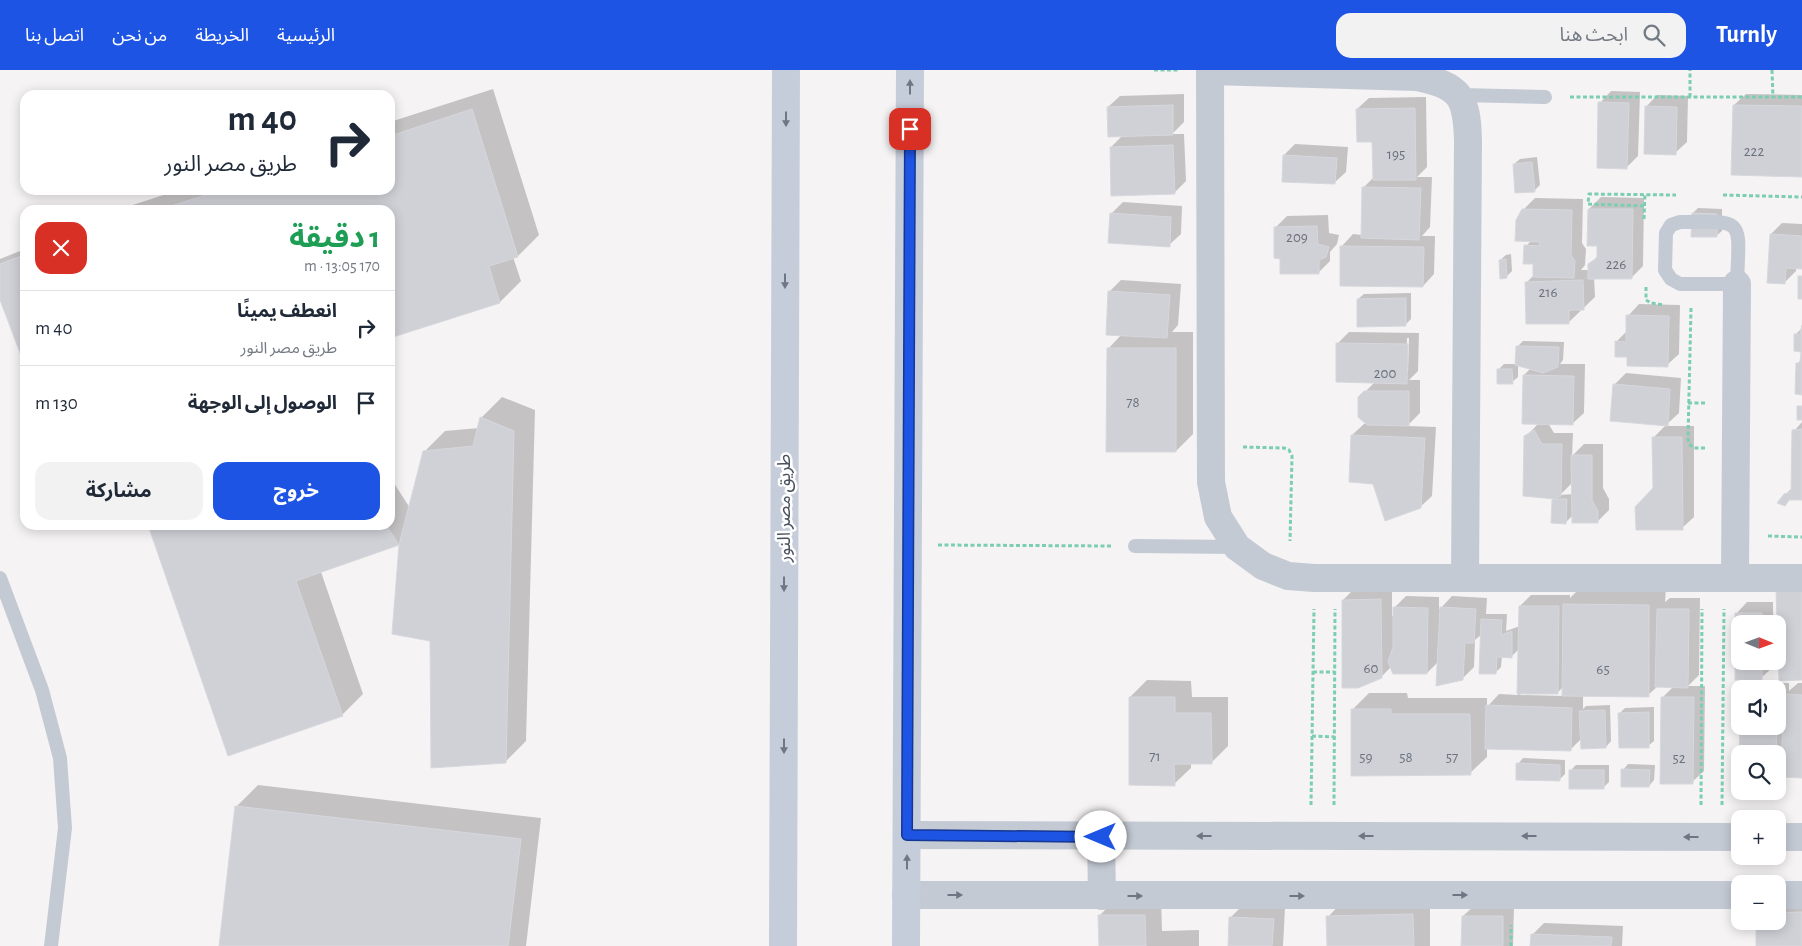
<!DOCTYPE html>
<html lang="ar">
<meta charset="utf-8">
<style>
body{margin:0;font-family:"Alegreya Sans","Noto Sans Arabic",sans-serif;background:#f2f2f3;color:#1f2937;direction:rtl;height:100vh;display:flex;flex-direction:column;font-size:19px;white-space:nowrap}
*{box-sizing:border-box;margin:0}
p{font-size:16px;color:#747a83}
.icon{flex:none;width:28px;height:28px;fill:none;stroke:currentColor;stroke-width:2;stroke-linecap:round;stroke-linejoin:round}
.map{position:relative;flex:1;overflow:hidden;direction:ltr}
.sheet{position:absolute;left:20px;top:135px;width:375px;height:325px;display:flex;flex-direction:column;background:#fff;border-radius:15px;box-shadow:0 2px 12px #0003;direction:rtl}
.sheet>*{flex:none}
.banner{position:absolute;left:20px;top:20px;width:375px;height:105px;border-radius:15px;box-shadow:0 2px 12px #0003;direction:rtl;background:#fff;color:#1f2937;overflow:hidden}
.needle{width:32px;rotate:91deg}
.tools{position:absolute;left:1731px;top:545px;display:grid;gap:10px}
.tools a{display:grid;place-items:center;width:55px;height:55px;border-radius:10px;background:#fff;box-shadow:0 2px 12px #0003;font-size:25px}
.pin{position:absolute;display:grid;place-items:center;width:42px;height:42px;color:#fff;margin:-21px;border-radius:10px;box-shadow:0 2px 8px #0006}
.me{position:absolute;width:55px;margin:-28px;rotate:270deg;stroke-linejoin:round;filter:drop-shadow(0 0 4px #0008)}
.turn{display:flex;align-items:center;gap:18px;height:105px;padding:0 15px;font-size:22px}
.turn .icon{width:65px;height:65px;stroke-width:2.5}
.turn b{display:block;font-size:35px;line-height:42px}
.round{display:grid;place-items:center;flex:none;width:52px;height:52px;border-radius:15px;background:#f2f2f3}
.summary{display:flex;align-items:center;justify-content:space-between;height:85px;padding:0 15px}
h1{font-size:30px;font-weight:700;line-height:38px;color:#1e9e55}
.cta{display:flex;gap:10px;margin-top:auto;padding:10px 15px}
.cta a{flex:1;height:58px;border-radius:15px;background:#1e54e4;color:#fff;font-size:20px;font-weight:700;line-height:58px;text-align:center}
.cta a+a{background:#f2f2f3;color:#1f2937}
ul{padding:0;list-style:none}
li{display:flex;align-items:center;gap:15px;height:75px;padding:0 15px;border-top:1px solid #e0e1e3}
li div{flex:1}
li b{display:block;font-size:19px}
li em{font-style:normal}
header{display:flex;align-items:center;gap:30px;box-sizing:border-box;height:70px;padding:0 25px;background:#1e54e4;color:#fff}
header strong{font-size:24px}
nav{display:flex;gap:28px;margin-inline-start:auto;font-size:18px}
.search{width:350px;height:45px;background:#f2f2f3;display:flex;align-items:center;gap:12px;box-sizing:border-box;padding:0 18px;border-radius:15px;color:#747a83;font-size:19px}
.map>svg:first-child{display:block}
.shadow{fill:#0003;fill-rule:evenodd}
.building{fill:#cfd1d7;stroke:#d7d8de}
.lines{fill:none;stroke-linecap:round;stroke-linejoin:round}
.path{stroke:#7cceb3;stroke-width:3;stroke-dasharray:4 2.5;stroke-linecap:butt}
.lane{stroke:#c4cad4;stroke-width:14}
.street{stroke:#c4cad4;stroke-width:28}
.secondary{stroke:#c6cdda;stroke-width:28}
.oneway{fill:#6f7785}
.oneway2{fill:#6f7683}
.route-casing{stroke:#143794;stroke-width:12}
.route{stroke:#1e54e4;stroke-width:9}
.labels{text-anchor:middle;stroke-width:5;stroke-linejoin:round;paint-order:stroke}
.number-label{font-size:15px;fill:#6b727e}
.street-label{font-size:18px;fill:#4a5260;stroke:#fff}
</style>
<header>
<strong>Turnly</strong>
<div class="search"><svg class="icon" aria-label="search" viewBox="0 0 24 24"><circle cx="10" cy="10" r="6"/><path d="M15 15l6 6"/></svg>ابحث هنا</div>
<nav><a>الرئيسية</a><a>الخريطة</a><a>من نحن</a><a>اتصل بنا</a></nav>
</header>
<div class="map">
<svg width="1802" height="876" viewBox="0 0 1802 876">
<rect width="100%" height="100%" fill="#f5f3f3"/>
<g class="shadow">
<polygon points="493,19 539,165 518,186 513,187 521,211 500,232 390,267 390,140 117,140 179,120 390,120 390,52"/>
<polygon points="1611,21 1640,22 1638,86 1626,98 1600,33"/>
<polygon points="1184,24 1184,52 1172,64 1184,64 1186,111 1174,123 1111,77 1123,65 1108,37 1120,26"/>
<polygon points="1746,24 1802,25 1802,106 1734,35"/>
<polygon points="1657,25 1688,26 1687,72 1675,83 1646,37"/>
<polygon points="1426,27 1427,97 1417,107 1432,107 1430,157 1422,166 1435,166 1434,204 1423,216 1342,176 1353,164 1362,165 1363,118 1374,107 1374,71 1357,39 1369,28"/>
<polygon points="1295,74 1348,77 1346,102 1334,113 1284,85"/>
<polygon points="1537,87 1540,115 1534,121 1514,94 1520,89"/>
<polygon points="1601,127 1644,128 1643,196 1631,208 1594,207 1595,227 1569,252 1527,212 1534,205 1534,193 1526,176 1531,171 1523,140 1535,128 1583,129 1582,173 1586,179 1585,195 1581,200 1589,200 1589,194 1598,186 1598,175 1589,139"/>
<polygon points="1123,132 1182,136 1181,164 1169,175 1111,144"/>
<polygon points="1698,138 1722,139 1722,161 1716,166 1693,143"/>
<polygon points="1328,145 1329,163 1339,165 1337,174 1330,182 1330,191 1318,203 1282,187 1275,158 1287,146"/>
<polygon points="1782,153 1802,154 1802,198 1796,198 1796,201 1784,213 1771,164"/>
<polygon points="25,179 25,293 0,227 0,189"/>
<polygon points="1511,184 1512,201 1506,207 1500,190 1506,185"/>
<polygon points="1121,210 1181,214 1178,255 1172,262 1193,262 1193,364 1176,381 1108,279 1122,264 1109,222"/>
<polygon points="1411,223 1411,249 1405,255 1358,229 1364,224"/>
<polygon points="1639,234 1680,235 1679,284 1667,295 1629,286 1616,272 1627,261 1628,246"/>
<polygon points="1802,258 1802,324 1798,293 1802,289 1802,281 1795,265"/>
<path d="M1349,262l70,1 -1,38 -9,9h11v33l-13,13 29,1 -4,69 -12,11 -46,-24 -22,-48 12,-11h3l-8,-26 16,-16 -37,-39zM1407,268h2l-1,34h-2z"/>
<path d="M1523,271l41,1 -1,18 -3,4h25l-1,49 -12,11 -24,-1 6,10h19l-1,23 12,-12h19v44l6,11v11l-12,12 -24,-7 -8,8 -12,-22 3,-3 -31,-61 14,-14 -15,-48 7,-7 -13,-3v12l-6,5 -14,-12 6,-6h13v-17zM1573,412v12l-13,1z"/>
<polygon points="1626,303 1681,308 1679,343 1667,354 1614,315"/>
<polygon points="502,327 535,340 526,671 505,692 431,570 400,474 321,502 363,624 342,645 149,455 390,455 390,407 410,438 424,382 445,361 479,358 481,348"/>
<polygon points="1802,352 1802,428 1791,428 1785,435 1785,425 1793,417 1794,361"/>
<polygon points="1665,356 1694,356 1694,447 1682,458 1654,419 1653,368"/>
<path d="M1581,517l85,1 -1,14 5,-4h30l-1,77 -11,11h17l-1,85 -12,11 -30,-84 12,-12h-16l-10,9h-65v14l3,-3 24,-1 1,36 -5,6 -25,-8 -11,11 -83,-2v9l-17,16 -118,-63 17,-17h38l1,5h79v9l12,-13 19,1 1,-46 -8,8 -9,-1 -1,11 -6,6 -13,-39 -7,6 -1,27 -12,12 -24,-17 -11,11 -36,-6 -10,10 -38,-77 11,-11 38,-1v28h2v-8l12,-12 33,1v13l13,-14 35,2 -1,16h21l-1,17 14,-5v-20l11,-11h39v3zM1564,616v10l-44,-1v-2h37z"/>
<polygon points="1747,532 1773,532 1773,554 1740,554 1740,591 1773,591 1773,597 1761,608 1736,608 1736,544"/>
<polygon points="1147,610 1191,611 1192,627 1228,627 1228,676 1211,693 1191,693 1191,698 1174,714 1130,627"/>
<polygon points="1754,612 1789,613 1789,621 1798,613 1802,613 1802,707 1782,703 1778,708 1778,684 1740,684 1741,656 1778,656 1778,619 1747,619"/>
<polygon points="1654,637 1654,671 1648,676 1620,643 1625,638"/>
<polygon points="1523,688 1565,690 1565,704 1559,710 1518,694"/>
<polygon points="1628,694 1655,695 1654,710 1649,716 1623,700"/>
<polygon points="1576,695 1609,695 1609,712 1603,718 1570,701"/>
<polygon points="258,715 541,748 526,876 221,876 237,736"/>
<polygon points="1778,827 1802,827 1802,876 1757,876 1778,851"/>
<polygon points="1161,828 1162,861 1199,860 1199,876 1100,876 1099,846 1116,829"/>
<polygon points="1430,828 1430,876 1328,876 1328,847 1344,830"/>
<polygon points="1475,835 1514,835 1513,876 1463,876 1463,846"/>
<polygon points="1242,836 1285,838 1283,876 1229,876 1231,847"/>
<polygon points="1544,853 1623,856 1622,876 1532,876 1532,865"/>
</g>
<g class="building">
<polygon points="1598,32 1629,33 1627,99 1597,98"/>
<polygon points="1173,35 1173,65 1108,67 1107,37"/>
<polygon points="1733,35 1802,36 1802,107 1731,105"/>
<polygon points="1645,36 1677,37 1676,85 1644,84"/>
<polygon points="1415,38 1416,110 1373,110 1372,72 1357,72 1356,39"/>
<polygon points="472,39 518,187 489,196 500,233 390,268 390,140 159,140 221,120 390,120 390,66"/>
<polygon points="1173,75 1175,124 1111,126 1110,77"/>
<polygon points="1283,85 1337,88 1335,114 1282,112"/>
<polygon points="1532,92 1535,122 1515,123 1513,94"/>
<polygon points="1362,117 1421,118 1419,170 1361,168"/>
<polygon points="1522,139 1572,140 1571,185 1575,191 1574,208 1533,207 1533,194 1523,194 1524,175 1539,176 1540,172 1515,171 1516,150"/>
<polygon points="1588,139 1633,139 1632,209 1588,209 1588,194 1597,188 1597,176 1587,176"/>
<polygon points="1110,143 1171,147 1170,177 1108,173"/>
<polygon points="1692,143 1717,144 1717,167 1691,167"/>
<polygon points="1317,156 1318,174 1329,177 1326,187 1319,190 1319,204 1280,204 1280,189 1274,188 1274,157"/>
<polygon points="1770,164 1802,166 1802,199 1786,198 1785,214 1767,213"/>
<polygon points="1340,176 1424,177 1423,217 1340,216"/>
<polygon points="24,185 25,188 25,296 0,230 0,194"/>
<polygon points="1506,189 1507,208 1500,209 1499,190"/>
<rect x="1798" y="206" width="4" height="23"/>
<polygon points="1583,210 1584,240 1569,240 1569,254 1526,254 1525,212"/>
<polygon points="1108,221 1170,225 1167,268 1106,265"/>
<polygon points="1406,228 1406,256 1357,257 1357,229"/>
<polygon points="1626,245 1669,246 1668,297 1627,296 1627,287 1615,287 1615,271 1626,272"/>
<polygon points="1802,255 1802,292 1800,292 1801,282 1794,281 1794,264 1800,264"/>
<polygon points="1336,273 1408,274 1407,314 1336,312"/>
<polygon points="1516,276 1559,277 1558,297 1543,303 1515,295"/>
<polygon points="1107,278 1176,278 1176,382 1106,382"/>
<polygon points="1796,293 1802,293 1802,325 1795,324"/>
<polygon points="1497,299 1512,299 1513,314 1497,314"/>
<polygon points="1523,305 1574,306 1573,355 1522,354"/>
<polygon points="1613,314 1670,319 1668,356 1610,351"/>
<polygon points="1364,321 1409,321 1409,356 1367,355 1358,347 1358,327"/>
<rect x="1797" y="336" width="5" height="14"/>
<polygon points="480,347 514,361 506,693 431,698 430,571 392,564 399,475 423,381 473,376"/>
<polygon points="1802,359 1802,430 1789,430 1785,436 1777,433 1784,424 1791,422 1792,360"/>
<polygon points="1534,360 1542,374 1562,374 1561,426 1554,429 1523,426 1524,366"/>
<polygon points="1351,365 1425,368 1421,438 1385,451 1373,414 1349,412"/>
<polygon points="1652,367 1682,367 1683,460 1636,460 1635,437 1653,418"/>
<polygon points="1571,385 1592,385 1592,430 1598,441 1598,453 1572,453"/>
<polygon points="1554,429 1567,429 1566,454 1551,453 1552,430"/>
<polygon points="148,455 386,455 399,475 296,511 343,646 228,686"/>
<polygon points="1802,519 1802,610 1779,611 1776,520"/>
<polygon points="1381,529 1382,608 1358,618 1342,618 1342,530"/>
<polygon points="1563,534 1649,535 1649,627 1562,626"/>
<polygon points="1519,536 1559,536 1558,624 1517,624"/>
<polygon points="1393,537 1428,538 1427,604 1393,604 1388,592 1393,577"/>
<polygon points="1440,537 1476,539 1474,573 1465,573 1463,610 1436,616"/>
<polygon points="1657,539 1689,539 1688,618 1655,617"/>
<polygon points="1735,543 1762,543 1762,554 1740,554 1740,591 1762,591 1762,610 1735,610"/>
<polygon points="1481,549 1502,550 1501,565 1512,561 1512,588 1497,587 1496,604 1479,604"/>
<polygon points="1785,624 1802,625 1802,708 1780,707"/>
<polygon points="1129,627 1175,627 1175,643 1211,643 1212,694 1174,694 1175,716 1129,715"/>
<polygon points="1661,627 1694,627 1693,714 1660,714"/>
<polygon points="1486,635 1572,638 1571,681 1485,679"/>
<polygon points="1351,639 1391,639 1391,644 1470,644 1471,705 1351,706"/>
<polygon points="1605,640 1606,678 1581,679 1579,641"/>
<polygon points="1649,642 1649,678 1619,678 1618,643"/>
<polygon points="1740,656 1777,656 1776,684 1740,684 1740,710 1738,710"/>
<polygon points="1516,693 1560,695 1560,711 1516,710"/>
<polygon points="1621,699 1650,700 1649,717 1621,717"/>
<rect x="1569" y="700" width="35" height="19"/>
<polygon points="235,736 521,769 508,876 219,876"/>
<polygon points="1802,842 1802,876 1756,876 1756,851 1778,851 1778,843"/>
<polygon points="1413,844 1414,876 1327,876 1326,846"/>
<polygon points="1098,845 1145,845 1146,876 1099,876"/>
<polygon points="1462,846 1503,846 1503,876 1461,876"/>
<polygon points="1229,847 1274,849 1272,876 1228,876"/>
<polygon points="1531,864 1612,867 1611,876 1530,876"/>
</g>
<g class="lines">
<g class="path">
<polyline points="1154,0 1179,0"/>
<polyline points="1772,0 1773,27"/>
<polyline points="1570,27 1802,27"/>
<polyline points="1690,27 1690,0"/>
<polyline points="1723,125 1802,127"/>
<polyline points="1644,136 1588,134 1589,124 1676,125"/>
<polyline points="1644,149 1645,124"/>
<polyline points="1646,217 1646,230 1651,233 1664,235"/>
<polyline points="1691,238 1688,368 1689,374 1694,378 1705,378"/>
<polyline points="1688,333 1705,333"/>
<polyline points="1243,377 1284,378 1289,380 1292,386 1290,471"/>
<polyline points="1768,466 1802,467"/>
<polyline points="938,475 1112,476"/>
<polyline points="1313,602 1335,602"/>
<polyline points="1312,666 1335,667"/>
<polyline points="1311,735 1314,539"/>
<polyline points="1334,735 1335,539"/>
<polyline points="1701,735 1702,539"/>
<polyline points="1722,735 1724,539"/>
<polyline points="1511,876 1511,855"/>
</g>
<g class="lane">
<polyline points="1459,25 1545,27"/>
<path d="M1680,152c67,-1 59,-3 57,62h-57l-9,-5 -6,-9 1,-37 5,-8z"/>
<polyline points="1135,476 1237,477"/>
<polyline points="0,508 42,620 60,688 65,758 51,876"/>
</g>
<g class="street">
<polyline points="1210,0 1211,412 1218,447 1237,477 1263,496 1288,506 1314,508 1802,508"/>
<path d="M1210,1l206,6c45,8 51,21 52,64l-3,437"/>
<polyline points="1735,508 1737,214"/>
<polyline points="907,765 1740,767"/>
<polyline points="1101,767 1102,826"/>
<polyline points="1778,767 1802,767"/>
<polyline points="906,825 1740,825"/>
<polyline points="1778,825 1802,825"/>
</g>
<g class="secondary">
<polyline points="783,876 786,0"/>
<polyline points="906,876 910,0"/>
</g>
</g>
<defs><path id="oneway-solid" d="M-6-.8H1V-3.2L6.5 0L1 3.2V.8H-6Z" transform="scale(1.25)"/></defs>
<g class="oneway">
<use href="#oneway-solid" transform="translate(910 17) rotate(-90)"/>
<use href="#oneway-solid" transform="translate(786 49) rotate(90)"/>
<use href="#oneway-solid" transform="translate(785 211) rotate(90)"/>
<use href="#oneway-solid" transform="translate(784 514) rotate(90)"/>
<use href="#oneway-solid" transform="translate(784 676) rotate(90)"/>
<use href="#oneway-solid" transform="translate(907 792) rotate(-90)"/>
</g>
<g class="oneway2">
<use href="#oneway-solid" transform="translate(1204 766) rotate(180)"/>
<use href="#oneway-solid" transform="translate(1366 766) rotate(-180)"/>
<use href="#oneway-solid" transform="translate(1529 766) rotate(-180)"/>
<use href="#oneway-solid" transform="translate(1691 767) rotate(-180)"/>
<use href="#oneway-solid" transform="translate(955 825)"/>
<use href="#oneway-solid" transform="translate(1460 825)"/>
<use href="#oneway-solid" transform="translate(1135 826)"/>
<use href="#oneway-solid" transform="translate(1297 826)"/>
</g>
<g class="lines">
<g class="route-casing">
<polyline id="route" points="910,59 907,765 1101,767"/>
</g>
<use href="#route" class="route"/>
</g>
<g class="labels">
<g class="number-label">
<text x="1754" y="86">222</text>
<text x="1396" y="89">195</text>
<text x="1297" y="172">209</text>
<text x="1616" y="199">226</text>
<text x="1548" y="227">216</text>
<text x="1385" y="308">200</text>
<text x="1133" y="337">78</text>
<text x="1371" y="603">60</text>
<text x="1603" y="604">65</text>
<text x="1155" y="691">71</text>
<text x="1366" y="692">59</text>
<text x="1406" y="692">58</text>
<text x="1452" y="692">57</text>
<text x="1679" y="693">52</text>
</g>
<g class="street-label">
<text transform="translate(784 438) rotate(-90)" y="6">طريق مصر النور</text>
</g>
</g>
</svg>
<div class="tools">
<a><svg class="needle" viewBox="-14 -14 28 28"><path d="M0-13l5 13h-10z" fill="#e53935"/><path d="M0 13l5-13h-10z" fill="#747a83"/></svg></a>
<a><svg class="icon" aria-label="sound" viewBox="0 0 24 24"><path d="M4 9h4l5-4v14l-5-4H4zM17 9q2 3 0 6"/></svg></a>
<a><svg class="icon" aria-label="search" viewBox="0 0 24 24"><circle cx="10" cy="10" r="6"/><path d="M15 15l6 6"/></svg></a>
<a>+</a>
<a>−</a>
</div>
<div class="pin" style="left:910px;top:59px;background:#d93025"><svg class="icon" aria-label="arrive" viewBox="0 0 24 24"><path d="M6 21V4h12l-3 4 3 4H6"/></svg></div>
<svg class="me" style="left:1101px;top:767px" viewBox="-20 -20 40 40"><circle r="19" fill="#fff"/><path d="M0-13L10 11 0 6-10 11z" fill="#1e54e4"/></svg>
<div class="banner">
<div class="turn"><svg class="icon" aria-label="right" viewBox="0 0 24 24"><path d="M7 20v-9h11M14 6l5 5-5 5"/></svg><div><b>40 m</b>طريق مصر النور</div></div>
</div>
<section class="sheet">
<div class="summary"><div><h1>1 دقيقة</h1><p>170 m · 13:05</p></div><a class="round" style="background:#d93025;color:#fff"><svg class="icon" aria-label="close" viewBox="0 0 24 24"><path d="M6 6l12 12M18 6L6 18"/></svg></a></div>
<ul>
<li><svg class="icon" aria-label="right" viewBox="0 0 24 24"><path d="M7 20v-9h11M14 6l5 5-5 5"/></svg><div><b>انعطف يمينًا</b><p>طريق مصر النور</p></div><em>40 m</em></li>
<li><svg class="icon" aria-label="arrive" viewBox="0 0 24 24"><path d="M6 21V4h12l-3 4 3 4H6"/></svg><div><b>الوصول إلى الوجهة</b></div><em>130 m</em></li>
</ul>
<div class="cta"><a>خروج</a><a>مشاركة</a></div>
</section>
</div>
